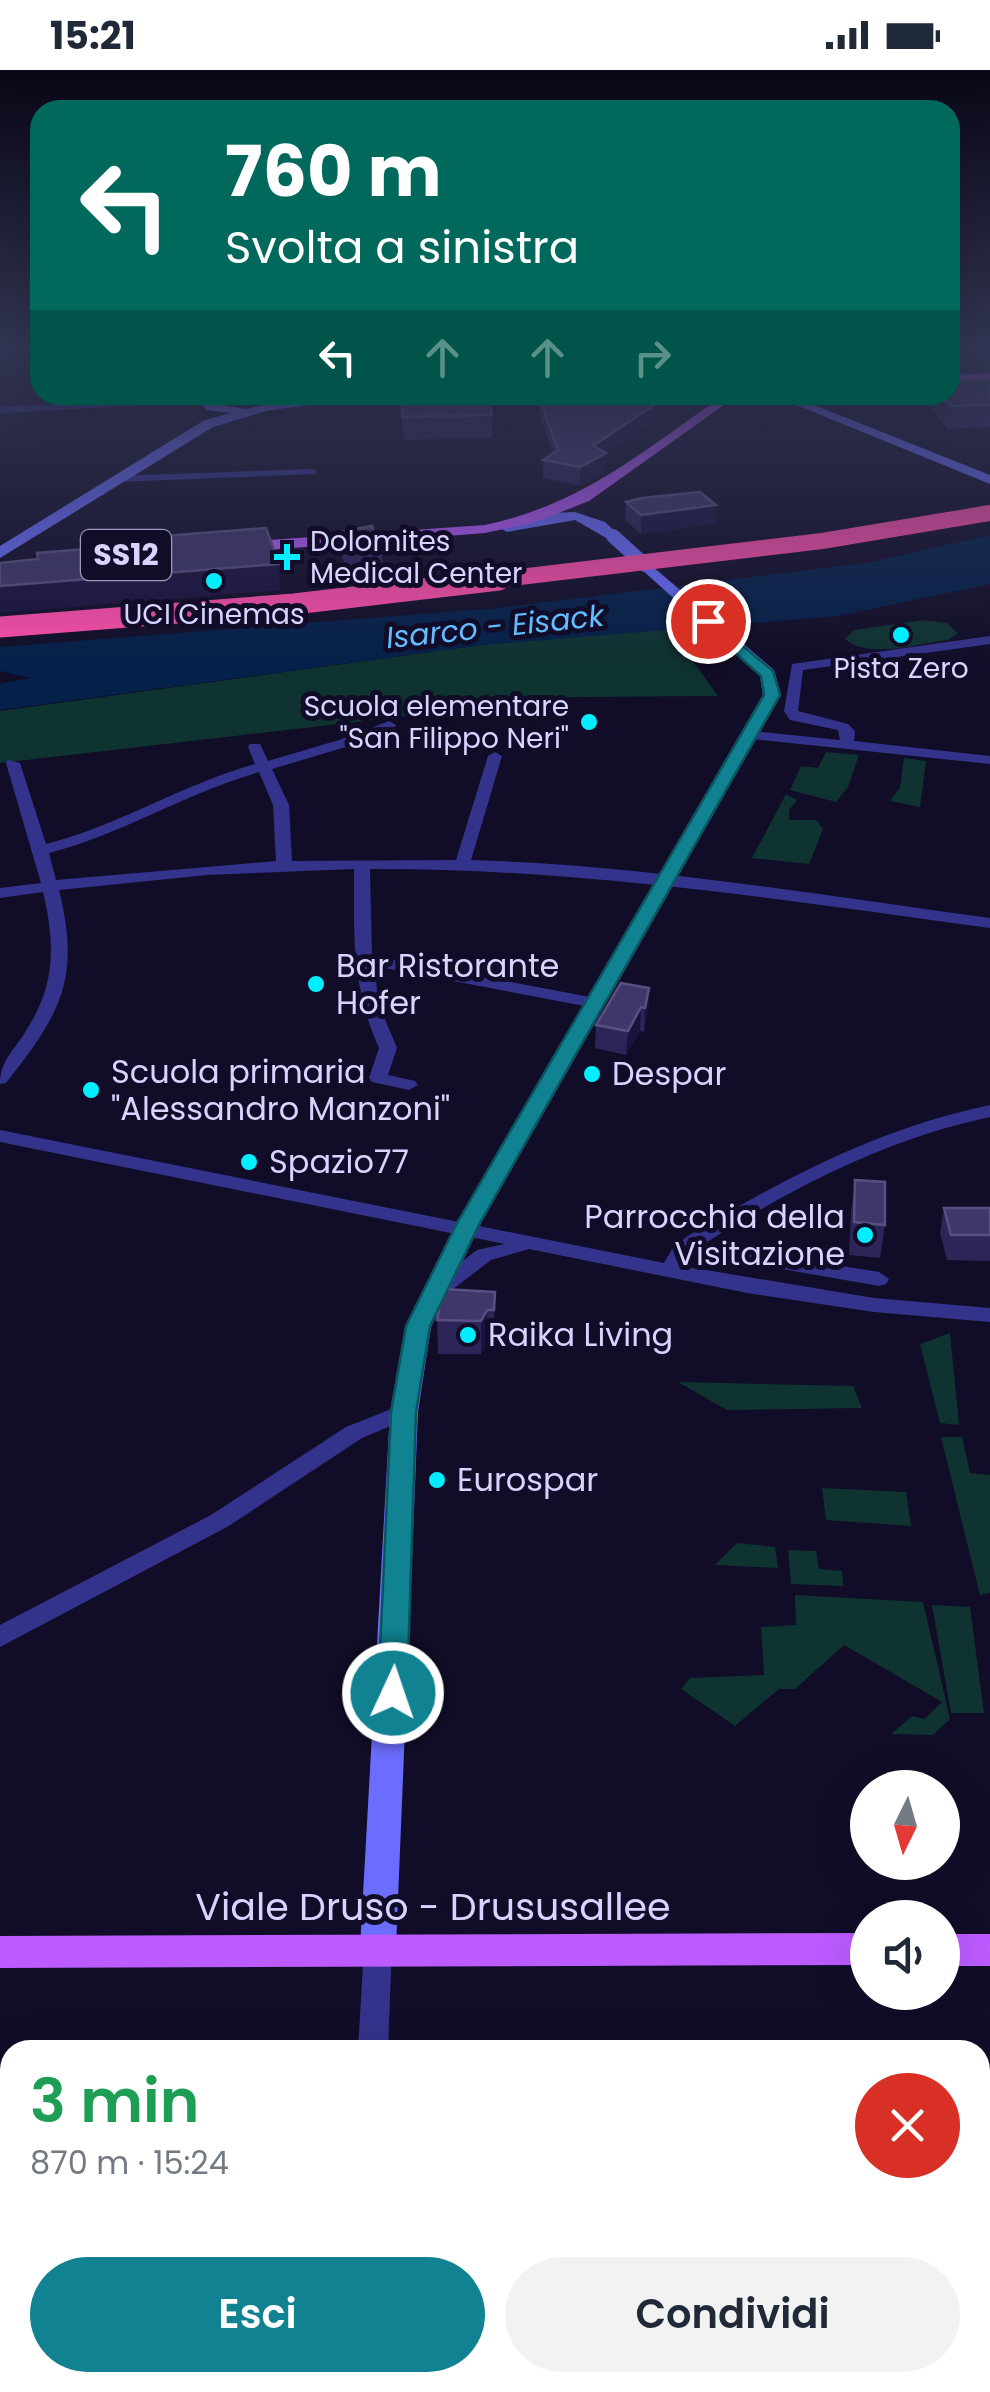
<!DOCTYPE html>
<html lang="it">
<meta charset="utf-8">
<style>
body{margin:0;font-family:Poppins,sans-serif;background:#f2f2f3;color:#1f2937;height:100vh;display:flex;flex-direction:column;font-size:38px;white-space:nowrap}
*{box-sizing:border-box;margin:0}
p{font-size:32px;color:#747a83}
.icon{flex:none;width:55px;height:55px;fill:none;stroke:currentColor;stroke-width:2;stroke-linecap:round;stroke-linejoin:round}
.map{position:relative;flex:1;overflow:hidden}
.drawer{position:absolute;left:0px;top:1970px;width:990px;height:352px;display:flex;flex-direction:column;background:#fff;border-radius:30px 30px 0 0;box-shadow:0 10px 40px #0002}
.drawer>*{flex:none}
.top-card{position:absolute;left:30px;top:30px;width:930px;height:305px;border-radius:30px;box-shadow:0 10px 40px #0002;background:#00695c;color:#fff;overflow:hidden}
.needle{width:65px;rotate:185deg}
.fabs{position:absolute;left:850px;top:1700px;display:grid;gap:20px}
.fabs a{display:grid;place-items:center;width:110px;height:110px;border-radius:50%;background:#fff;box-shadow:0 10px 40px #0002;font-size:50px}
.pin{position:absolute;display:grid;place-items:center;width:85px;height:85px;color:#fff;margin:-42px;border:5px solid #fff;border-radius:50%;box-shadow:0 2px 10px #0007}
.me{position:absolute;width:110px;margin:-55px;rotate:3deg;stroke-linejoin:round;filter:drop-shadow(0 0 8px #0008)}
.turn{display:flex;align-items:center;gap:35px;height:210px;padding:0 30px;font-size:45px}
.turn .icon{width:130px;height:130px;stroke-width:2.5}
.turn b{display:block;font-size:70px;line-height:85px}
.lanes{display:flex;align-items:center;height:95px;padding:0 30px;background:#0003;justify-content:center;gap:50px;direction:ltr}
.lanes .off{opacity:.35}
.round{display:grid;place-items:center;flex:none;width:105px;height:105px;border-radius:52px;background:#f2f2f3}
.overview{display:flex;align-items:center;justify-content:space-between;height:170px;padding:0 30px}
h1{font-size:60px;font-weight:600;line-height:75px;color:#1e9e55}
.cta{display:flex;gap:20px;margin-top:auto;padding:20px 30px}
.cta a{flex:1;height:115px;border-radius:60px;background:#118291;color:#fff;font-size:40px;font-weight:600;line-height:115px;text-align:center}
.cta a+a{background:#f2f2f3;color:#1f2937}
.status{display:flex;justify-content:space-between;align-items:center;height:70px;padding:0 50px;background:#fff;direction:ltr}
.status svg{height:28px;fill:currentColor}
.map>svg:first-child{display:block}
.green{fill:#0f3330}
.water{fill:#052049}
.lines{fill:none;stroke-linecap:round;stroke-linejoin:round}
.street{fill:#34338c;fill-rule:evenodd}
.secondary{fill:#6b6dff;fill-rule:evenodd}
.primary{fill:#bc5bff;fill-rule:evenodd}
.secondary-bridge{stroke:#6b6dff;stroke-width:14}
.highway-bridge-far1{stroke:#ff4faa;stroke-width:16}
.highway-bridge{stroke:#ff4faa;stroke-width:21}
.wall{fill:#2d2458}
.shaded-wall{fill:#1a133d}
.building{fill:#3f376a;stroke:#575081;stroke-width:2.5}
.route{fill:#118291;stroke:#0b545e;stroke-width:2.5}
.poi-dot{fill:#0ef;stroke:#110d28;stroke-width:4}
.labels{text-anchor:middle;stroke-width:10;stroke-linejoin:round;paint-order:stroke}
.far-poi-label{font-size:28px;fill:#d8d4ff;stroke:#110d28}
.shield{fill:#110d28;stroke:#9c98be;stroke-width:2.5}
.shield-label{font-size:30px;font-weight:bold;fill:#d8d4ff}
.far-water-label{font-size:30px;font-style:italic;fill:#62bcff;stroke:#110d28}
.poi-label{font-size:32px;fill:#d8d4ff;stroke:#110d28;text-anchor:start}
.near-street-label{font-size:38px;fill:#d8d4ff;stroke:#110d28}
</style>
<div class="status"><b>15:21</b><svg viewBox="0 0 49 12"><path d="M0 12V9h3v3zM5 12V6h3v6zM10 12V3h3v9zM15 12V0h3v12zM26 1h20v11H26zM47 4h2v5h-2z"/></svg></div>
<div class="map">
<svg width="990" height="2322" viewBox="0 0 990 2322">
<rect width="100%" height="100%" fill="#110d28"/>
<g class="green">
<path d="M924,550l23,3 11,10 -10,7c-29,3 -79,20 -103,-1l9,-9z"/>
<polygon points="702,556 730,582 692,590 718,626 572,627 0,693 0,641 482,575"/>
<polygon points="826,682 859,685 848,717 836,732 790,720 801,696 818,698"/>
<polygon points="904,688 926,691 920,737 890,731 900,718"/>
<polygon points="786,724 797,730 789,740 789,750 816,750 823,759 809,794 752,788"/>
<polygon points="950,1263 959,1355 940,1353 920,1274"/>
<polygon points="678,1312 853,1316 862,1338 727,1340"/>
<polygon points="941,1367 962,1367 970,1403 990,1405 990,1523 980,1525"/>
<polygon points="822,1418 906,1422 911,1456 826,1450"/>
<polygon points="737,1473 775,1477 778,1498 715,1495"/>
<polygon points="788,1480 816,1481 819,1499 842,1501 843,1516 791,1514"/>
<polygon points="795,1525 923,1532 950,1649 933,1665 891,1664 912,1646 924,1649 942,1632 844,1575 795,1619 779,1619 735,1656 681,1619 690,1608 764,1605 761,1557 796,1555"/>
<polygon points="932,1535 970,1537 984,1643 951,1643"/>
</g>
<polygon class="water" points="990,465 990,514 838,546 482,575 0,640 0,614 31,608 0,601 0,577 498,538 867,493"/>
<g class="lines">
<g class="street">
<polygon points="212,327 208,332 0,343 0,337"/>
<polygon points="312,399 316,400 316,404 116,412 110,409 116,406"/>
<polygon points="990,566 990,574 803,600 798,641 848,654 855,661 854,671 990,686 990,694 753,669 746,665 753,661 840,670 838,660 790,650 784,641 792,594"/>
<path d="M389,651l7,4 -2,3 -45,18 -77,23 17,36 3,56 164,-1 32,-104 7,-4 7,4 -31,104c174,5 347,35 519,58v10c-207,-28 -411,-60 -620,-59l2,87 223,42 9,5 -9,5 -221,-42 5,39 18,43 -9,27 27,6 3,4 -9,5 -37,-8 -3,-4 10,-30c-28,-62 -25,-113 -25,-179l-147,6 -148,15c22,89 2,123 -53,193l-6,1c0,-24 15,-34 27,-55 29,-45 28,-86 16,-137l-43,6v-10l41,-5 -35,-120 2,-3 12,3 26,81c72,-18 137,-60 209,-80l-7,-17 2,-3h10l8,17 71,-21zM259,702l14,33 3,56 -220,19 -7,-27c73,-19 137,-60 210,-81z"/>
<path d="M990,1035v12c-104,22 -197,70 -286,127l175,28 10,7 -3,5 -7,2 -188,-33 -9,13 192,32 116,10v14l-116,-10 -127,-19 -218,-44 -38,11 -47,36 -7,2 -10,-7 3,-5 47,-36 28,-6 -505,-102v-12l664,133 10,-17 17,-12c96,-57 189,-106 299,-129z"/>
<polygon points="404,1334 412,1337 415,1342 412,1347 362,1368 227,1457 0,1577 0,1555 211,1445 346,1357"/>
<polygon points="378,1865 388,1869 392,1878 388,1980 358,1980 364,1878 368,1869"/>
<rect x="980" y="2144" width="10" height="32"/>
<polygon points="10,2274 10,2308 0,2312 0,2278"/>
<rect x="360" y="2312" width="34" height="10"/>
</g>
<g class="secondary">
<polygon points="207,325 221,325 215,334 246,339 307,326 483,325 477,329 323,333 266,341 213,357 0,488 0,476 203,351 230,343 206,340 201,332"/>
<polygon points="772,325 789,325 990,405 990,414"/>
<polygon points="575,442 605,452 620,466 608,469 575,450 507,462 500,458 550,443"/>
<polygon points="645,490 774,600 781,625 481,1153 431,1257 418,1342 396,1878 391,1889 378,1894 365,1889 360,1878 390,1342 405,1257 457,1153 763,625 760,606 640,498 637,495"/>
</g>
<g class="primary">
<polygon points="990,303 990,311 950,313 950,305"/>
<path d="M724,325h14l-149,106 -56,22 -48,10 -245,19 -8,-5 8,-5 245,-17c98,-21 158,-74 239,-130z"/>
<polygon points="868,1863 868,1895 0,1898 0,1866"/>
<rect x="942" y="1864" width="48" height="32"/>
</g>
<polyline class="secondary-bridge" points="613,466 645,495"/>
<polyline class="highway-bridge-far1" points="478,512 822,471 990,443"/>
<polyline class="highway-bridge" points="0,557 294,534 499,510"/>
</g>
<g class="wall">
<polygon points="950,276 990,276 990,290 989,290"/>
<polygon points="990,310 990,357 948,359 928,334 930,325 950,325"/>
<polygon points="399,325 488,325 492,345 492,368 404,370"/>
<polygon points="539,328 663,329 662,346 606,384 606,401 580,415 543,408 543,390 553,384 539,345"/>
<polygon points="626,432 716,435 715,453 641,464 625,450"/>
<polygon points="339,462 382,481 383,500 348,503 340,481"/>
<polygon points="649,918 648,941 644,962 640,961 626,985 595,978 596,955"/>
<polygon points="855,1110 885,1155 880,1188 849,1185 851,1142"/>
<polygon points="944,1138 990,1138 990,1191 947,1190 940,1163"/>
<polygon points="495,1222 494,1274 487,1274 481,1284 438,1284 437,1250"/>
</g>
<g class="shaded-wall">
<polygon points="663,329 662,346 606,384 606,401 580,415 580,397 593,376"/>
<polygon points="716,435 715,453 641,464 641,445"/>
<polygon points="279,494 280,520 0,543 0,516"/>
<polygon points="649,918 648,941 644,962 645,938"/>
<polygon points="641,937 640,961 626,985 628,961"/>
<polygon points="487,1240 487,1274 481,1284 481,1251"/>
</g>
<g class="building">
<polygon points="990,310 990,335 951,336 942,325 950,325 950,312"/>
<polygon points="400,325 488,325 492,345 403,347"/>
<polygon points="638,325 663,329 593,376 606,383 580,397 543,390 558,380 539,328"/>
<polygon points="700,422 716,435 641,445 626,432 642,428"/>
<polygon points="372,456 382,481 347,484 339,462"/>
<polygon points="266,458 279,494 0,516 0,493 38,489 37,483 154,474 153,467"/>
<polygon points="621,913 649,918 645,938 641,937 628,961 596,955"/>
<polygon points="855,1110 885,1112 885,1155 854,1152"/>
<polygon points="944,1138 990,1138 990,1165 951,1165"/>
<polygon points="443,1219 495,1222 494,1240 487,1240 481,1251 437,1250"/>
</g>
<linearGradient id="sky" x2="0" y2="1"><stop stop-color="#090716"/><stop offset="0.46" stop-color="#323553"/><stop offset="1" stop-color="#323553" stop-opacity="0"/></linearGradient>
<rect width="990" height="601" fill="url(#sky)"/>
<polygon class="route" points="708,547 773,601 780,625 480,1153 430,1256 416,1342 407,1623 403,1631 383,1631 378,1623 391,1342 406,1256 457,1153 764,625 761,606 703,554 700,551"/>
<g class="poi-dot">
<path d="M282 472h10v10h10v10h-10v10h-10v-10h-10v-10h10z"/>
<circle cx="214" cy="511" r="10"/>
<circle cx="901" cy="565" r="10"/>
<circle cx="589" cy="652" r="10"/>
<circle cx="316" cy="914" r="10"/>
<circle cx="592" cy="1004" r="10"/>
<circle cx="91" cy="1020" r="10"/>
<circle cx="249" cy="1092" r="10"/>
<circle cx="865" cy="1165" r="10"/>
<circle cx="468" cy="1265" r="10"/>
<circle cx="437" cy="1410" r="10"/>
</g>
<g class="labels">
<g class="far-poi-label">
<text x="310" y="481" text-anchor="start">Dolomites<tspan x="310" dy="32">Medical Center</tspan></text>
<text x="214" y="554">UCI Cinemas</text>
<text x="901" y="608">Pista Zero</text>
<text x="569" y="646" text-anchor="end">Scuola elementare<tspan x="569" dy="32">"San Filippo Neri"</tspan></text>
</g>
<rect class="shield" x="81" y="460" width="90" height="50" rx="8"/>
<g class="shield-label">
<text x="126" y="495">SS12</text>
</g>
<g class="far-water-label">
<text transform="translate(495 557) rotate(-6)" y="10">Isarco - Eisack</text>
</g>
<g class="poi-label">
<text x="336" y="907">Bar Ristorante<tspan x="336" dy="37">Hofer</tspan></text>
<text x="111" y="1013">Scuola primaria<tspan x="111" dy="37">"Alessandro Manzoni"</tspan></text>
<text x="612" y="1015">Despar</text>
<text x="269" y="1103">Spazio77</text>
<text x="845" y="1158" text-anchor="end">Parrocchia della<tspan x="845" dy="37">Visitazione</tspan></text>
<text x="488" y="1276">Raika Living</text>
<text x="457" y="1421">Eurospar</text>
</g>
<g class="near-street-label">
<text x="433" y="1850">Viale Druso - Drususallee</text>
</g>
</g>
</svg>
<div class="fabs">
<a><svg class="needle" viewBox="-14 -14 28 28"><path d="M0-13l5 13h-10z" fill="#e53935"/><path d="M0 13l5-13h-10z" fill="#747a83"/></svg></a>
<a><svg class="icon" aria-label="sound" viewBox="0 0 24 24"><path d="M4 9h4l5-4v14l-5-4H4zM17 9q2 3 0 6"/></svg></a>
</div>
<div class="pin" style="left:708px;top:551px;background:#d93025"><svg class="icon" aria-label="arrive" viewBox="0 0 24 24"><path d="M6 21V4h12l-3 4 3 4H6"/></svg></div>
<svg class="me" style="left:393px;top:1623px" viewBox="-20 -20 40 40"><circle r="17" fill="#118291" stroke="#fff" stroke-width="3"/><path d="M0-11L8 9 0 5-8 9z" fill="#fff"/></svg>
<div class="top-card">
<div class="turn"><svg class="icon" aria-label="left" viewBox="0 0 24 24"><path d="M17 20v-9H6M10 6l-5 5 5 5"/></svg><div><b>760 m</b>Svolta a sinistra</div></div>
<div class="lanes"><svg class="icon" aria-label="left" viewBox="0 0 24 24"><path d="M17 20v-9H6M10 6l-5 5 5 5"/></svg><svg class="icon off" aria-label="ahead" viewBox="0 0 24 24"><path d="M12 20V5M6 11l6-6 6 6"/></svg><svg class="icon off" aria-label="ahead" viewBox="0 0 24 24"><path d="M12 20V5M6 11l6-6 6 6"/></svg><svg class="icon off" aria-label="right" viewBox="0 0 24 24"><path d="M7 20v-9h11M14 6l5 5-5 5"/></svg></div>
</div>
<section class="drawer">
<div class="overview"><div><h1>3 min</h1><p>870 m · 15:24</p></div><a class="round" style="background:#d93025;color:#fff"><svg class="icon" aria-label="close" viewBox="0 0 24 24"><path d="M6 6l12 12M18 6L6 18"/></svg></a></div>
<div class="cta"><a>Esci</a><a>Condividi</a></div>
</section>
</div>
